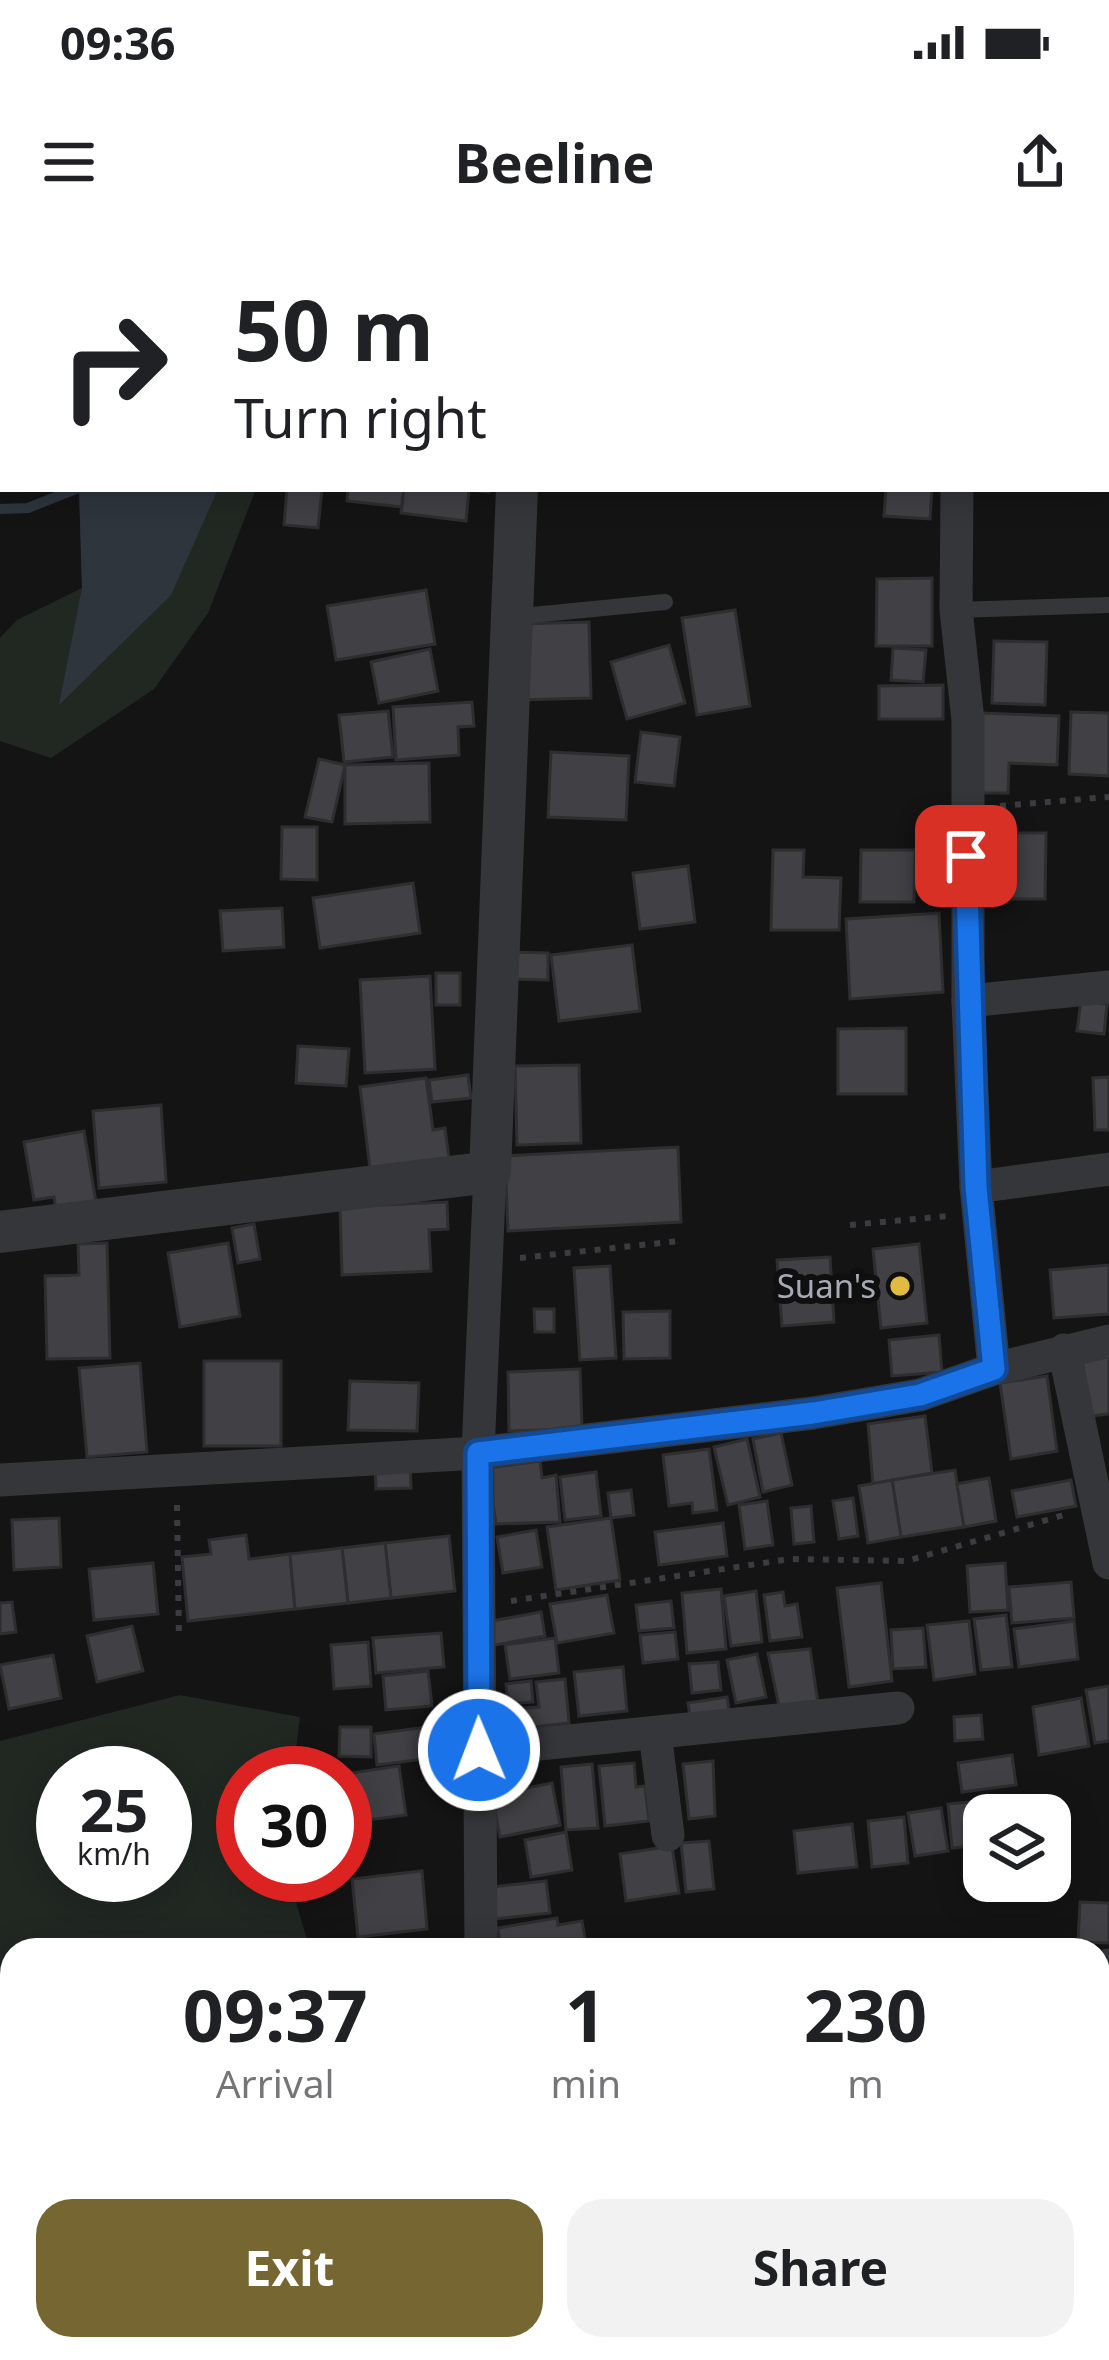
<!DOCTYPE html>
<style>
body{margin:0;font-family:"Noto Sans",sans-serif;background:#f2f2f2;color:#202124;height:100vh;display:flex;flex-direction:column;font-size:45px;white-space:nowrap}
*{box-sizing:border-box;margin:0}
p{font-size:39px;color:#757577}
.icon{flex:none;width:66px;height:66px;fill:none;stroke:currentColor;stroke-width:2;stroke-linecap:round;stroke-linejoin:round}
.map{position:relative;flex:1;overflow:hidden}
.panel{position:absolute;left:0px;top:1698px;width:1110px;height:423px;display:flex;flex-direction:column;background:#fff;border-radius:36px 36px 0 0;box-shadow:0 6px 30px #0003}
.panel>*{flex:none}
.guide{position:absolute;left:0px;top:0px;width:1110px;height:252px;box-shadow:0 6px 30px #0003;background:#fff;color:#202124;overflow:hidden}
.fabs{position:absolute;left:963px;top:1554px;display:grid;gap:24px}
.fabs a{display:grid;place-items:center;width:108px;height:108px;border-radius:24px;background:#fff;box-shadow:0 6px 30px #0003;font-size:60px}
.speed{position:absolute;left:36px;top:1506px;display:flex;gap:24px;font-size:60px;font-weight:700;text-align:center}
.speed>*{display:grid;place-content:center;width:156px;height:156px;border-radius:50%;background:#fff;box-shadow:0 6px 30px #0003;line-height:1}
.speed small{font-size:30px;font-weight:400}
.speed .limit{border:18px solid #d22;background:#fff;color:#111}
.pin{position:absolute;display:grid;place-items:center;width:102px;height:102px;color:#fff;margin:-51px;border-radius:24px;box-shadow:0 6px 18px #0006}
.me{position:absolute;width:132px;margin:-66px;rotate:359deg;stroke-linejoin:round;filter:drop-shadow(0 0 9px #0008)}
.turn{display:flex;align-items:center;gap:42px;height:252px;padding:0 36px;font-size:54px}
.turn .icon{width:156px;height:156px;stroke-width:2.5}
.turn b{display:block;font-size:84px;line-height:102px}
.eta{display:flex;justify-content:space-evenly;align-items:center;height:204px;text-align:center}
.eta b{font-size:72px;font-weight:700;line-height:84px}
.button{display:flex;gap:24px;margin-top:auto;padding:24px 36px}
.button a{flex:1;height:138px;border-radius:36px;background:#766631;color:#fff;font-size:48px;font-weight:700;line-height:138px;text-align:center}
.button a+a{background:#f2f2f2;color:#202124}
.status{display:flex;justify-content:space-between;align-items:center;height:84px;padding:0 60px;background:#fff;direction:ltr}
.status svg{height:33px;fill:currentColor}
header{display:flex;justify-content:space-between;align-items:center;height:156px;padding:0 36px;background:#fff;font-size:54px;font-weight:700}
.map>svg:first-child{display:block}
.green{fill:#212822;fill-rule:evenodd}
.water{fill:#2e353d}
.lines{fill:none;stroke-linecap:round;stroke-linejoin:round}
.stream{stroke:#2e353d;stroke-width:10}
.building{fill:#414145;stroke:#2e2e31;stroke-width:3}
.path{stroke:#3b3c41;stroke-width:6;stroke-dasharray:6 9;stroke-linecap:butt}
.service{stroke:#35363a;stroke-width:16}
.minor{stroke:#35363a;stroke-width:33}
.tertiary{stroke:#35363a;stroke-width:42}
.route-casing{stroke:#114b97;stroke-width:30}
.route{stroke:#1a73e8;stroke-width:21}
.poi-dot{fill:#e0ba41;stroke:#0f0f10;stroke-width:4.5}
.labels{text-anchor:middle;stroke-width:12;stroke-linejoin:round;paint-order:stroke}
.poi-label{font-size:33px;fill:#a7aab4;stroke:#0f0f10;text-anchor:end}
</style>
<div class="status"><b>09:36</b><svg viewBox="0 0 49 12"><path d="M0 12V9h3v3zM5 12V6h3v6zM10 12V3h3v9zM15 12V0h3v12zM26 1h20v11H26zM47 4h2v5h-2z"/></svg></div>
<header><svg class="icon" aria-label="menu" viewBox="0 0 24 24"><path d="M4 6h16M4 12h16M4 18h16"/></svg>Beeline<svg class="icon" aria-label="share" viewBox="0 0 24 24"><path d="M12 15V3M7 8l5-5 5 5M5 13v7h14v-7"/></svg></header>
<div class="map">
<svg width="1109" height="2120" viewBox="0 0 1109 2120">
<rect width="100%" height="100%" fill="#141415"/>
<g class="green">
<polygon points="79,249 256,249 208,373 154,449 51,518 0,501 0,398 17,380 82,348"/>
<path d="M180,1455l120,22 -7,56h-50v102h45l22,75h-298v399h438l10,11h-460v-619zM63,1533h102v102h-102z"/>
</g>
<polygon class="water" points="79,249 218,249 171,355 59,465 82,348"/>
<g class="lines">
<polyline class="stream" points="0,269 28,268 76,249"/>
</g>
<g class="building">
<polygon points="287,249 322,249 318,288 284,285"/>
<polygon points="348,249 404,249 402,267 347,261"/>
<polygon points="404,249 489,249 489,252 469,250 466,281 401,273"/>
<polygon points="886,249 932,249 930,279 884,276"/>
<polygon points="932,338 932,406 876,406 877,339"/>
<polygon points="426,350 435,404 336,420 327,366"/>
<polygon points="735,370 750,466 697,475 682,378"/>
<polygon points="589,382 591,458 518,460 517,384"/>
<polygon points="994,401 1047,402 1045,465 992,463"/>
<polygon points="669,405 685,463 627,479 611,422"/>
<polygon points="893,408 926,410 923,442 891,440"/>
<polygon points="430,409 438,451 379,463 371,422"/>
<polygon points="943,445 943,479 879,479 879,446"/>
<polygon points="472,462 474,486 458,487 459,515 396,520 393,467"/>
<polygon points="388,471 393,517 344,522 339,475"/>
<polygon points="1071,472 1109,473 1109,536 1069,534"/>
<polygon points="982,473 1059,476 1057,525 1009,523 1008,553 979,553"/>
<polygon points="641,492 680,497 674,546 635,542"/>
<polygon points="551,512 629,516 626,580 548,577"/>
<polygon points="319,519 345,525 332,582 305,577"/>
<polygon points="429,523 430,582 345,584 345,525"/>
<polygon points="282,587 317,587 317,640 281,639"/>
<polygon points="984,593 1046,593 1045,659 984,659"/>
<polygon points="927,599 948,600 946,646 925,646"/>
<polygon points="773,610 804,610 803,637 841,638 839,690 771,690"/>
<polygon points="861,610 915,610 914,662 860,662"/>
<polygon points="688,626 695,682 640,689 633,633"/>
<polygon points="413,643 420,693 320,708 313,658"/>
<polygon points="282,668 284,707 223,711 220,671"/>
<polygon points="939,673 943,752 850,759 846,679"/>
<polygon points="632,705 640,771 559,781 551,715"/>
<polygon points="508,712 548,713 548,740 507,739"/>
<rect x="436" y="733" width="24" height="32"/>
<polygon points="430,736 435,829 365,833 360,740"/>
<polygon points="1081,761 1107,764 1104,794 1077,791"/>
<polygon points="906,788 906,854 838,854 838,789"/>
<polygon points="298,806 349,809 346,846 296,843"/>
<polygon points="579,825 581,903 517,905 515,826"/>
<polygon points="468,835 471,858 432,862 429,840"/>
<polygon points="1109,837 1109,890 1095,890 1093,838"/>
<polygon points="426,838 433,890 445,888 450,926 371,937 360,847"/>
<polygon points="161,865 166,942 99,948 93,871"/>
<polygon points="84,891 97,968 57,975 54,957 34,960 24,902"/>
<polygon points="678,907 681,982 508,991 505,916"/>
<polygon points="447,962 448,989 429,990 431,1031 342,1035 340,967"/>
<polygon points="254,984 260,1019 238,1023 232,988"/>
<polygon points="107,1003 110,1118 47,1119 45,1036 79,1035 78,1004"/>
<polygon points="228,1003 240,1076 180,1087 168,1013"/>
<polygon points="919,1004 927,1083 881,1088 873,1009"/>
<polygon points="830,1017 834,1082 782,1086 777,1020"/>
<polygon points="1109,1025 1109,1074 1054,1078 1050,1030"/>
<polygon points="610,1026 616,1118 580,1120 574,1028"/>
<polygon points="534,1069 554,1069 554,1092 535,1092"/>
<polygon points="670,1071 670,1118 624,1119 623,1072"/>
<polygon points="939,1095 942,1132 892,1136 889,1100"/>
<polygon points="1109,1109 1109,1174 1090,1176 1081,1113"/>
<rect x="204" y="1121" width="77" height="85"/>
<polygon points="140,1123 147,1212 87,1217 79,1128"/>
<polygon points="580,1129 582,1189 509,1191 508,1132"/>
<polygon points="1047,1136 1057,1211 1011,1219 1000,1143"/>
<polygon points="350,1141 419,1143 417,1191 348,1190"/>
<polygon points="925,1176 932,1233 873,1244 868,1184"/>
<polygon points="781,1193 792,1245 763,1252 753,1199"/>
<polygon points="747,1199 760,1257 728,1265 714,1207"/>
<polygon points="709,1209 717,1270 693,1273 692,1263 669,1266 663,1215"/>
<polygon points="540,1221 542,1238 556,1235 560,1282 496,1284 488,1228"/>
<polygon points="410,1225 411,1248 376,1249 375,1226"/>
<polygon points="955,1230 964,1287 901,1297 892,1240"/>
<polygon points="596,1232 601,1276 565,1280 560,1237"/>
<polygon points="989,1238 996,1281 964,1287 957,1244"/>
<polygon points="892,1240 901,1297 868,1303 859,1246"/>
<polygon points="1071,1240 1076,1266 1017,1277 1012,1251"/>
<polygon points="631,1250 634,1275 611,1278 608,1253"/>
<polygon points="853,1258 858,1296 839,1299 833,1261"/>
<polygon points="767,1261 773,1305 745,1309 739,1265"/>
<polygon points="811,1266 814,1302 794,1304 791,1268"/>
<polygon points="59,1278 61,1327 14,1330 12,1280"/>
<polygon points="611,1278 620,1340 556,1350 547,1287"/>
<polygon points="723,1283 727,1316 659,1325 655,1292"/>
<polygon points="536,1290 542,1327 503,1333 497,1297"/>
<polygon points="246,1295 249,1319 290,1314 295,1369 188,1381 182,1317 211,1314 209,1300"/>
<polygon points="449,1296 455,1351 391,1358 385,1303"/>
<polygon points="385,1303 391,1358 348,1363 342,1308"/>
<polygon points="342,1308 348,1363 295,1369 290,1314"/>
<polygon points="153,1323 158,1374 94,1380 89,1329"/>
<polygon points="1005,1323 1008,1370 970,1372 967,1326"/>
<polygon points="1071,1342 1074,1378 1012,1383 1009,1347"/>
<polygon points="881,1343 892,1441 849,1447 837,1348"/>
<polygon points="721,1349 726,1409 687,1413 682,1353"/>
<polygon points="756,1351 762,1402 731,1406 724,1356"/>
<polygon points="783,1352 785,1366 797,1364 802,1397 770,1401 764,1355"/>
<polygon points="607,1355 614,1393 557,1403 550,1364"/>
<polygon points="671,1361 674,1388 639,1391 636,1365"/>
<polygon points="12,1362 16,1392 0,1394 0,1363"/>
<polygon points="541,1372 545,1396 489,1406 486,1382"/>
<polygon points="1006,1375 1012,1427 981,1430 974,1379"/>
<polygon points="969,1381 975,1434 934,1440 927,1385"/>
<polygon points="1074,1381 1078,1419 1019,1427 1014,1389"/>
<polygon points="132,1386 143,1431 97,1442 87,1396"/>
<polygon points="923,1388 926,1427 893,1429 891,1390"/>
<polygon points="675,1392 678,1419 643,1423 640,1395"/>
<polygon points="441,1393 444,1427 376,1433 373,1398"/>
<polygon points="555,1398 559,1433 510,1439 505,1405"/>
<polygon points="368,1402 371,1446 334,1449 331,1405"/>
<polygon points="810,1409 818,1463 780,1471 768,1413"/>
<polygon points="757,1414 766,1457 736,1463 727,1420"/>
<polygon points="53,1415 61,1458 9,1469 0,1425"/>
<polygon points="718,1422 721,1450 692,1453 689,1424"/>
<polygon points="623,1427 627,1471 579,1476 574,1432"/>
<polygon points="428,1431 432,1466 386,1470 383,1436"/>
<polygon points="565,1439 569,1483 524,1488 522,1468 539,1467 536,1442"/>
<polygon points="531,1441 533,1462 508,1464 506,1444"/>
<polygon points="1109,1446 1109,1501 1095,1503 1086,1450"/>
<polygon points="727,1457 730,1476 691,1482 688,1463"/>
<polygon points="1081,1458 1089,1506 1039,1515 1033,1467"/>
<polygon points="981,1475 983,1499 955,1501 954,1477"/>
<polygon points="435,1486 439,1517 377,1525 374,1494"/>
<polygon points="340,1487 371,1487 371,1517 339,1516"/>
<polygon points="1012,1515 1016,1545 962,1552 958,1523"/>
<polygon points="713,1521 715,1576 689,1579 683,1524"/>
<polygon points="634,1523 636,1547 645,1546 649,1581 605,1586 599,1526"/>
<polygon points="592,1524 598,1588 566,1590 561,1527"/>
<polygon points="399,1526 406,1575 345,1583 345,1534"/>
<polygon points="524,1530 526,1547 490,1550 488,1534"/>
<polygon points="552,1543 560,1585 500,1597 492,1555"/>
<polygon points="1011,1558 1013,1575 984,1575 984,1605 952,1608 948,1564"/>
<polygon points="941,1568 948,1611 915,1616 908,1573"/>
<polygon points="904,1577 908,1623 872,1627 868,1581"/>
<polygon points="852,1584 857,1627 798,1633 794,1591"/>
<polygon points="566,1592 572,1630 531,1637 525,1600"/>
<polygon points="709,1601 714,1649 686,1652 681,1603"/>
<polygon points="672,1606 679,1653 626,1661 620,1614"/>
<polygon points="422,1631 427,1689 358,1697 352,1639"/>
<polygon points="546,1641 550,1673 495,1679 492,1647"/>
<polygon points="1080,1662 1109,1663 1109,1703 1078,1702"/>
<polygon points="557,1678 558,1685 582,1681 587,1710 501,1710 498,1688"/>
<polygon points="689,2109 723,2109 724,2120 691,2120"/>
<polygon points="750,2109 792,2109 793,2120 752,2120"/>
<polygon points="808,2109 850,2109 852,2117 810,2120"/>
<polygon points="1017,2109 1033,2109 1036,2120 988,2120 987,2116"/>
</g>
<g class="lines">
<g class="path">
<polyline points="1000,566 1109,557"/>
<polyline points="850,985 948,976"/>
<polyline points="520,1018 679,1001"/>
<polyline points="177,1265 179,1400"/>
<polyline points="511,1361 790,1319 907,1321 1064,1275"/>
</g>
<g class="service">
<polyline points="741,0 741,3"/>
<polyline points="956,370 1109,365"/>
<polyline points="512,377 665,362"/>
</g>
<g class="minor">
<polyline points="583,0 583,3"/>
<polyline points="959,3 959,0"/>
<polyline points="957,249 956,370 968,480 968,761 976,947 994,1129"/>
<polyline points="968,761 1109,747"/>
<polyline points="976,947 1109,929"/>
<polyline points="1064,1110 1109,1323"/>
<polyline points="0,1240 478,1213 813,1173 920,1155 994,1129 1109,1101"/>
<polyline points="655,1493 668,1595"/>
<polyline points="479,1510 898,1468"/>
<polyline points="481,1710 478,1213 490,932"/>
<polyline points="1098,1727 1109,1725"/>
<polyline points="576,2109 580,2120"/>
<polyline points="613,2120 647,2109"/>
</g>
<g class="tertiary">
<polyline points="649,3 655,0"/>
<polyline points="0,992 490,932 517,249"/>
</g>
</g>
<g class="lines">
<g class="route-casing">
<polyline id="route" points="479,1510 478,1213 813,1173 920,1155 994,1129 976,947 966,616"/>
</g>
<use href="#route" class="route"/>
</g>
<circle class="poi-dot" cx="900" cy="1046" r="12"/>
<g class="labels">
<g class="poi-label">
<text x="876" y="1058">Suan's</text>
</g>
</g>
</svg>
<div class="fabs">
<a><svg class="icon" aria-label="layers" viewBox="0 0 24 24"><path d="M12 4l9 5-9 5-9-5zM3 14l9 5 9-5"/></svg></a>
</div>
<div class="speed"><div>25<small>km/h</small></div><div class="limit">30</div></div>
<div class="pin" style="left:966px;top:616px;background:#d93025"><svg class="icon" aria-label="arrive" viewBox="0 0 24 24"><path d="M6 21V4h12l-3 4 3 4H6"/></svg></div>
<svg class="me" style="left:479px;top:1510px" viewBox="-20 -20 40 40"><circle r="17" fill="#1a73e8" stroke="#fff" stroke-width="3"/><path d="M0-11L8 9 0 5-8 9z" fill="#fff"/></svg>
<div class="guide">
<div class="turn"><svg class="icon" aria-label="right" viewBox="0 0 24 24"><path d="M7 20v-9h11M14 6l5 5-5 5"/></svg><div><b>50 m</b>Turn right</div></div>
</div>
<section class="panel">
<div class="eta">
<div><b>09:37</b><p>Arrival</p></div>
<div><b>1</b><p>min</p></div>
<div><b>230</b><p>m</p></div>
</div>
<div class="button"><a>Exit</a><a>Share</a></div>
</section>
</div>
